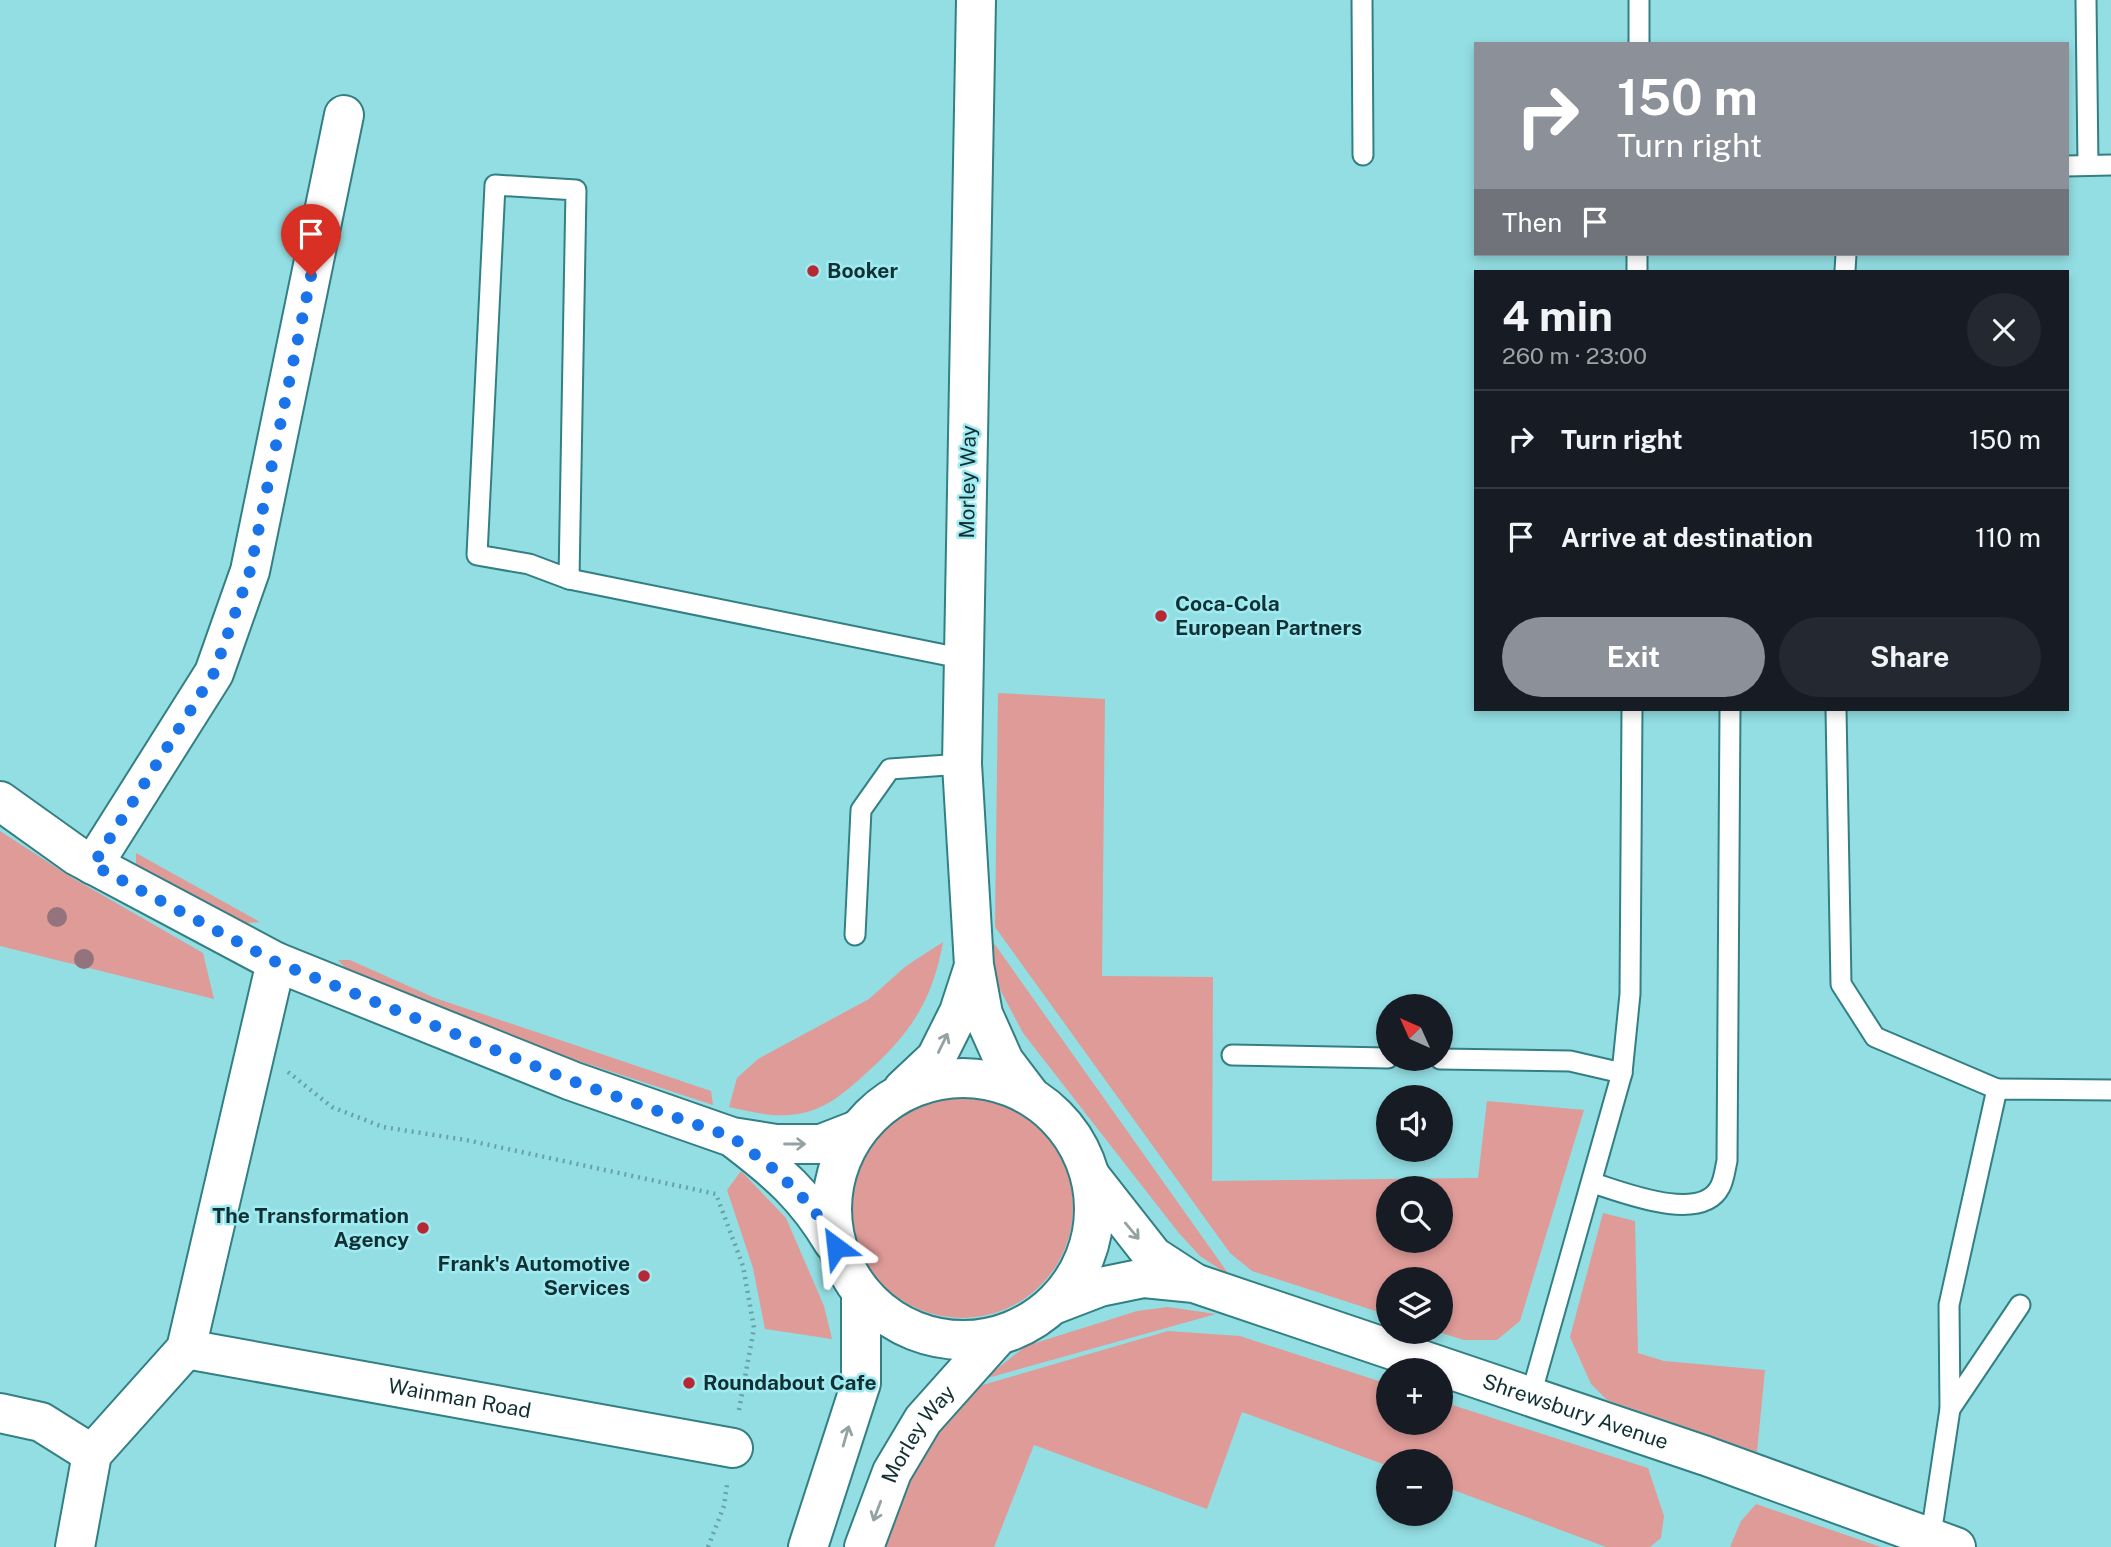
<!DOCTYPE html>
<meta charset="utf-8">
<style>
body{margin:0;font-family:"Public Sans",sans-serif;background:#242831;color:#f1f3f6;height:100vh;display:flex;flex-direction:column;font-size:26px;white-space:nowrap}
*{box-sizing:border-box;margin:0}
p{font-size:23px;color:#9ea1a6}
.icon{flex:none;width:38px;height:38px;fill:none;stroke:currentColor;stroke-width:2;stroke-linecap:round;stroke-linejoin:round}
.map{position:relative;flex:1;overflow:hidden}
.details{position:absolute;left:1474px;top:270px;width:595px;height:441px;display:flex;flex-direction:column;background:#171b24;border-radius:0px;box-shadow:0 4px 10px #0003}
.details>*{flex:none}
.hud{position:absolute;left:1474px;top:42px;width:595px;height:214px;border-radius:0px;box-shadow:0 4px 10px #0003;background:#8c9099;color:#fff;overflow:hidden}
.needle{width:46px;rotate:315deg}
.buttons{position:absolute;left:1376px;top:994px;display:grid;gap:14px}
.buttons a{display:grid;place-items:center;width:77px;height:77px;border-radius:50%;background:#171b24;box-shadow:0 4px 10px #0003;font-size:35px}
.pin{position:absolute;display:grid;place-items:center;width:60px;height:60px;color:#fff;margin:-72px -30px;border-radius:50% 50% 50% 0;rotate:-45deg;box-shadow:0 0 7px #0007}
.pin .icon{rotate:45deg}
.me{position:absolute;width:77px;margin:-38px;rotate:330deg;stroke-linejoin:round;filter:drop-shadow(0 0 5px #0008)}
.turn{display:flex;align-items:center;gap:24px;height:147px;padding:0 28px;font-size:32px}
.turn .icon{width:91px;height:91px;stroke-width:2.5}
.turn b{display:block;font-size:49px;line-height:60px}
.then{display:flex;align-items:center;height:66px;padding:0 28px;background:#0003;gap:14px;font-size:26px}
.round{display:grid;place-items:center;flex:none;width:74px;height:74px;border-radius:37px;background:#242831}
.head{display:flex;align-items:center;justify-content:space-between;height:119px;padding:0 28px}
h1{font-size:42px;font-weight:700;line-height:52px}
.cta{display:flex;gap:14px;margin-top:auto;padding:14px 28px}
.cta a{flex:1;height:80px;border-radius:42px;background:#8c9099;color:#fff;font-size:28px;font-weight:700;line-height:80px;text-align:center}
.cta a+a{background:#242831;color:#f1f3f6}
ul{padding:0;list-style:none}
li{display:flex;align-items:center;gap:21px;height:98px;padding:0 28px;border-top:2px solid #363941}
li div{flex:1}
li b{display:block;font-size:26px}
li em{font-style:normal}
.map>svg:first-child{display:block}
.green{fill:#df9b98;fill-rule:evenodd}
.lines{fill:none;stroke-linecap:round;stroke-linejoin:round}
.service-casing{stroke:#327f84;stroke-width:23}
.minor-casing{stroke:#327f84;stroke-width:42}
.tertiary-casing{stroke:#327f84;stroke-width:42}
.path{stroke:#66a2a7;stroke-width:4.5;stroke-dasharray:2 5;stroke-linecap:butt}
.service{stroke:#fff;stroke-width:19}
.minor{stroke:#fff;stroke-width:38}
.tertiary{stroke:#fff;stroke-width:38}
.tree{fill:#94747c}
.oneway{stroke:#94a2a3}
.route{stroke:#1a73e8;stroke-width:12;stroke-dasharray:0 21.6}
.poi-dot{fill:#b82734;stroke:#a0ebf1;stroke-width:2.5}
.labels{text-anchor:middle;stroke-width:5;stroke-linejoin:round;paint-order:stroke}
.poi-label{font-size:21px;font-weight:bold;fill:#113033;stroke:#a0ebf1;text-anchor:start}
.street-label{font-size:21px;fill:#113033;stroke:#a0ebf1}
</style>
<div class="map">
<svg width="2111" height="1547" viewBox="0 0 2111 1547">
<rect width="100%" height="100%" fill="#93dee3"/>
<g class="green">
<path d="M998,693l107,6 -3,277 111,1 -1,204 266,-3 9,-77 97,9 -64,211 -23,19h-33l-26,-8h2v-53h-52v36l-136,-44 -22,-18 -235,-326zM1440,1188v53h-52v-53z"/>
<polygon points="0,831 71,877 203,953 214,999 0,946"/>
<polygon points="136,853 260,922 236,924 136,867"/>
<polygon points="986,932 1230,1276 1200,1256 1178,1232 1023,1033 995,980"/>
<path d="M943,942c-11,62 -35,94 -81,135 -19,17 -38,33 -64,37 -24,4 -46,-2 -69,-7l8,-29 21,-19 111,-60 37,-33z"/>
<polygon points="338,960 350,960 435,998 711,1091 713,1105 527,1044 358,982"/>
<circle cx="962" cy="1207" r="111"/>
<polygon points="741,1171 786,1218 824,1306 832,1339 765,1329 753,1268 727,1190"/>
<polygon points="1603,1213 1635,1221 1638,1353 1664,1361 1765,1370 1757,1452 1607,1400 1591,1384 1570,1337"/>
<polygon points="1168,1307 1216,1314 984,1379 1026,1346 1137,1311"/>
<polygon points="1168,1331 1240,1336 1388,1384 1388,1423 1440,1423 1440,1401 1648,1468 1664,1516 1661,1538 1650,1547 1606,1547 1440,1485 1440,1461 1388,1461 1388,1466 1242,1412 1207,1509 1034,1445 994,1547 883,1547 915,1458 979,1386"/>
<polygon points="1756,1504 1881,1547 1730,1547 1741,1521"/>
</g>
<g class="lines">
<g class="service-casing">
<g id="service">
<polyline points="1362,0 1363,155"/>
<polyline points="2086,0 2088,165"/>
<polyline points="1639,44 1639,0"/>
<polyline points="2067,166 2111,165"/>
<polygon points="495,185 576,190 569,579 529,564 477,555"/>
<polyline points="1637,271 1637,254"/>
<polyline points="1845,271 1846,254"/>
<polyline points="569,579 965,659"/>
<polyline points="1836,709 1841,984 1875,1037 1997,1089"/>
<polyline points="855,935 861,810 890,769 962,764"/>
<polyline points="1232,1055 1388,1058"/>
<polyline points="1440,1059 1570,1061 1622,1073"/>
<path d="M1593,1183c29,9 108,41 127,4 4,-7 5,-18 7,-26l3,-452"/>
<polyline points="1531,1395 1622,1073 1630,994 1632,709"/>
<polyline points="1950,1409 2020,1305"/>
<polyline points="1931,1535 1950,1409 1949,1305 1997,1089 2111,1090"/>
</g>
</g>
<g class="minor-casing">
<g id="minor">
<polyline points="93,865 214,673 250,571 344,115"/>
<polyline points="1091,1177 1153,1256 1193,1282"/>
<path id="s1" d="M1053,1305l47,-18 44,-9 50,5 512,173 250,91"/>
<path id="s2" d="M186,1349l547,99"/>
<polyline points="0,1413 41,1422 92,1454"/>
<polyline points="75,1547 92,1454 186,1349 276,962"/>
</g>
</g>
<g class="tertiary-casing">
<g id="tertiary">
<polyline points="976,0 962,764 974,965 983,1014 1004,1061 1029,1094"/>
<polyline points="0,801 77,856 276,962 572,1081 732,1137 776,1144 821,1144 857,1130"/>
<circle cx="963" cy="1209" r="131"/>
<polyline points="903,1089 936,1058 959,1012 973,969"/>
<path d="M736,1140c42,32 70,56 97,102"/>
<polyline points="808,1547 861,1383 861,1293"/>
<path id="s3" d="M864,1547l28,-75 31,-52 75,-84"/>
</g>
</g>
<g class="path">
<polyline points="288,1072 332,1107 383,1127 466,1140 716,1194 743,1266 754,1328 739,1410"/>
<polyline points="708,1547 724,1506 727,1485"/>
</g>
<use href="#service" class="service"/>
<use href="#minor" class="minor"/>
<use href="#tertiary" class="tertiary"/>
</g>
<g class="tree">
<circle cx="57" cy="917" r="10"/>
<circle cx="84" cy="959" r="10"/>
</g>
<defs><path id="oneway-shaft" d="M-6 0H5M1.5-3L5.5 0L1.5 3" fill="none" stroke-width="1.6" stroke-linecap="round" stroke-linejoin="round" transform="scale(1.75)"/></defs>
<g class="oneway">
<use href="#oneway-shaft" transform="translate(943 1043) rotate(-64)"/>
<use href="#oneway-shaft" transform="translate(795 1144)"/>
<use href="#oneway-shaft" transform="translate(1132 1231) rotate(50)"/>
<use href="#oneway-shaft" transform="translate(846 1436) rotate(-74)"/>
<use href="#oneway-shaft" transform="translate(877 1511) rotate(111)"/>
</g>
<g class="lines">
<polyline class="route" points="311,276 250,571 214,673 93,865 276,962 572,1081 732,1137 775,1170 813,1208 836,1247"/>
</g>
<g class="poi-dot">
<circle cx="813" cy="271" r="7"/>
<circle cx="1161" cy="616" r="7"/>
<circle cx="423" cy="1228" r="7"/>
<circle cx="644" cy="1276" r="7"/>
<circle cx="689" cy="1383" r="7"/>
</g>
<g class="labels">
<g class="poi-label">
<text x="827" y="278">Booker</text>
<text x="1175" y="611">Coca-Cola<tspan x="1175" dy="24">European Partners</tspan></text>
<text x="409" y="1223" text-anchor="end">The Transformation<tspan x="409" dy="24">Agency</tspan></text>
<text x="630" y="1271" text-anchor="end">Frank's Automotive<tspan x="630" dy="24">Services</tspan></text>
<text x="703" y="1390">Roundabout Cafe</text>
</g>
<g class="street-label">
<text transform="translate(968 482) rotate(-89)" y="7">Morley Way</text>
<text dy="7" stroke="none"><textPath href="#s2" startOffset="278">Wainman Road</textPath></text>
<text dy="7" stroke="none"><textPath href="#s1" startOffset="548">Shrewsbury Avenue</textPath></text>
<text dy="7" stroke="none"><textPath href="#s3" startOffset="126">Morley Way</textPath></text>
</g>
</g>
</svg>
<div class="buttons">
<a><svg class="needle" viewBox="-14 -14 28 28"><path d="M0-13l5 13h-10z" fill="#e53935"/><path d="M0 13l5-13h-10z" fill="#9ea1a6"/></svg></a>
<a><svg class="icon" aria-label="sound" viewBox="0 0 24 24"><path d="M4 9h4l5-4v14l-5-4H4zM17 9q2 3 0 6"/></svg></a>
<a><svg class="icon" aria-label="search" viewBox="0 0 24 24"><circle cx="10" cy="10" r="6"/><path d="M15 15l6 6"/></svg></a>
<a><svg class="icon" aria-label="layers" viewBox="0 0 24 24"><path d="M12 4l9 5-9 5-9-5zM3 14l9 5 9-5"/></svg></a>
<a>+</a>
<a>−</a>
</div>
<div class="pin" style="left:311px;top:276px;background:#d93025"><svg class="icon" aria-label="arrive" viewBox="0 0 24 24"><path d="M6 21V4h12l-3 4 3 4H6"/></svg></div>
<svg class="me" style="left:836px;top:1247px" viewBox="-20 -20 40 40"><path d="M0-17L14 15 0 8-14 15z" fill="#1a73e8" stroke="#fff" stroke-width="4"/></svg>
<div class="hud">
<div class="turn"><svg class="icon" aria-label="right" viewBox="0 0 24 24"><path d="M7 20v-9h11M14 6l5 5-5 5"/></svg><div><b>150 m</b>Turn right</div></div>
<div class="then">Then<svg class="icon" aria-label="arrive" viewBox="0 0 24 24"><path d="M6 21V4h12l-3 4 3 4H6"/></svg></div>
</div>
<section class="details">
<div class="head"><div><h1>4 min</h1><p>260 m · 23:00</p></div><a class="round"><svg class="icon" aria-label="close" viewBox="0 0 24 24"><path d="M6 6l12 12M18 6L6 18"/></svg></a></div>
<ul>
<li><svg class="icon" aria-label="right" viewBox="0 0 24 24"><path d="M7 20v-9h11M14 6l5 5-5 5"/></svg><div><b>Turn right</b></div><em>150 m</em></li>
<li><svg class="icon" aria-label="arrive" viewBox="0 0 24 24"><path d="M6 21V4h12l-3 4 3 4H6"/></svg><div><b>Arrive at destination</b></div><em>110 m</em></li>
</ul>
<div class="cta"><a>Exit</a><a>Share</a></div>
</section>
</div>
